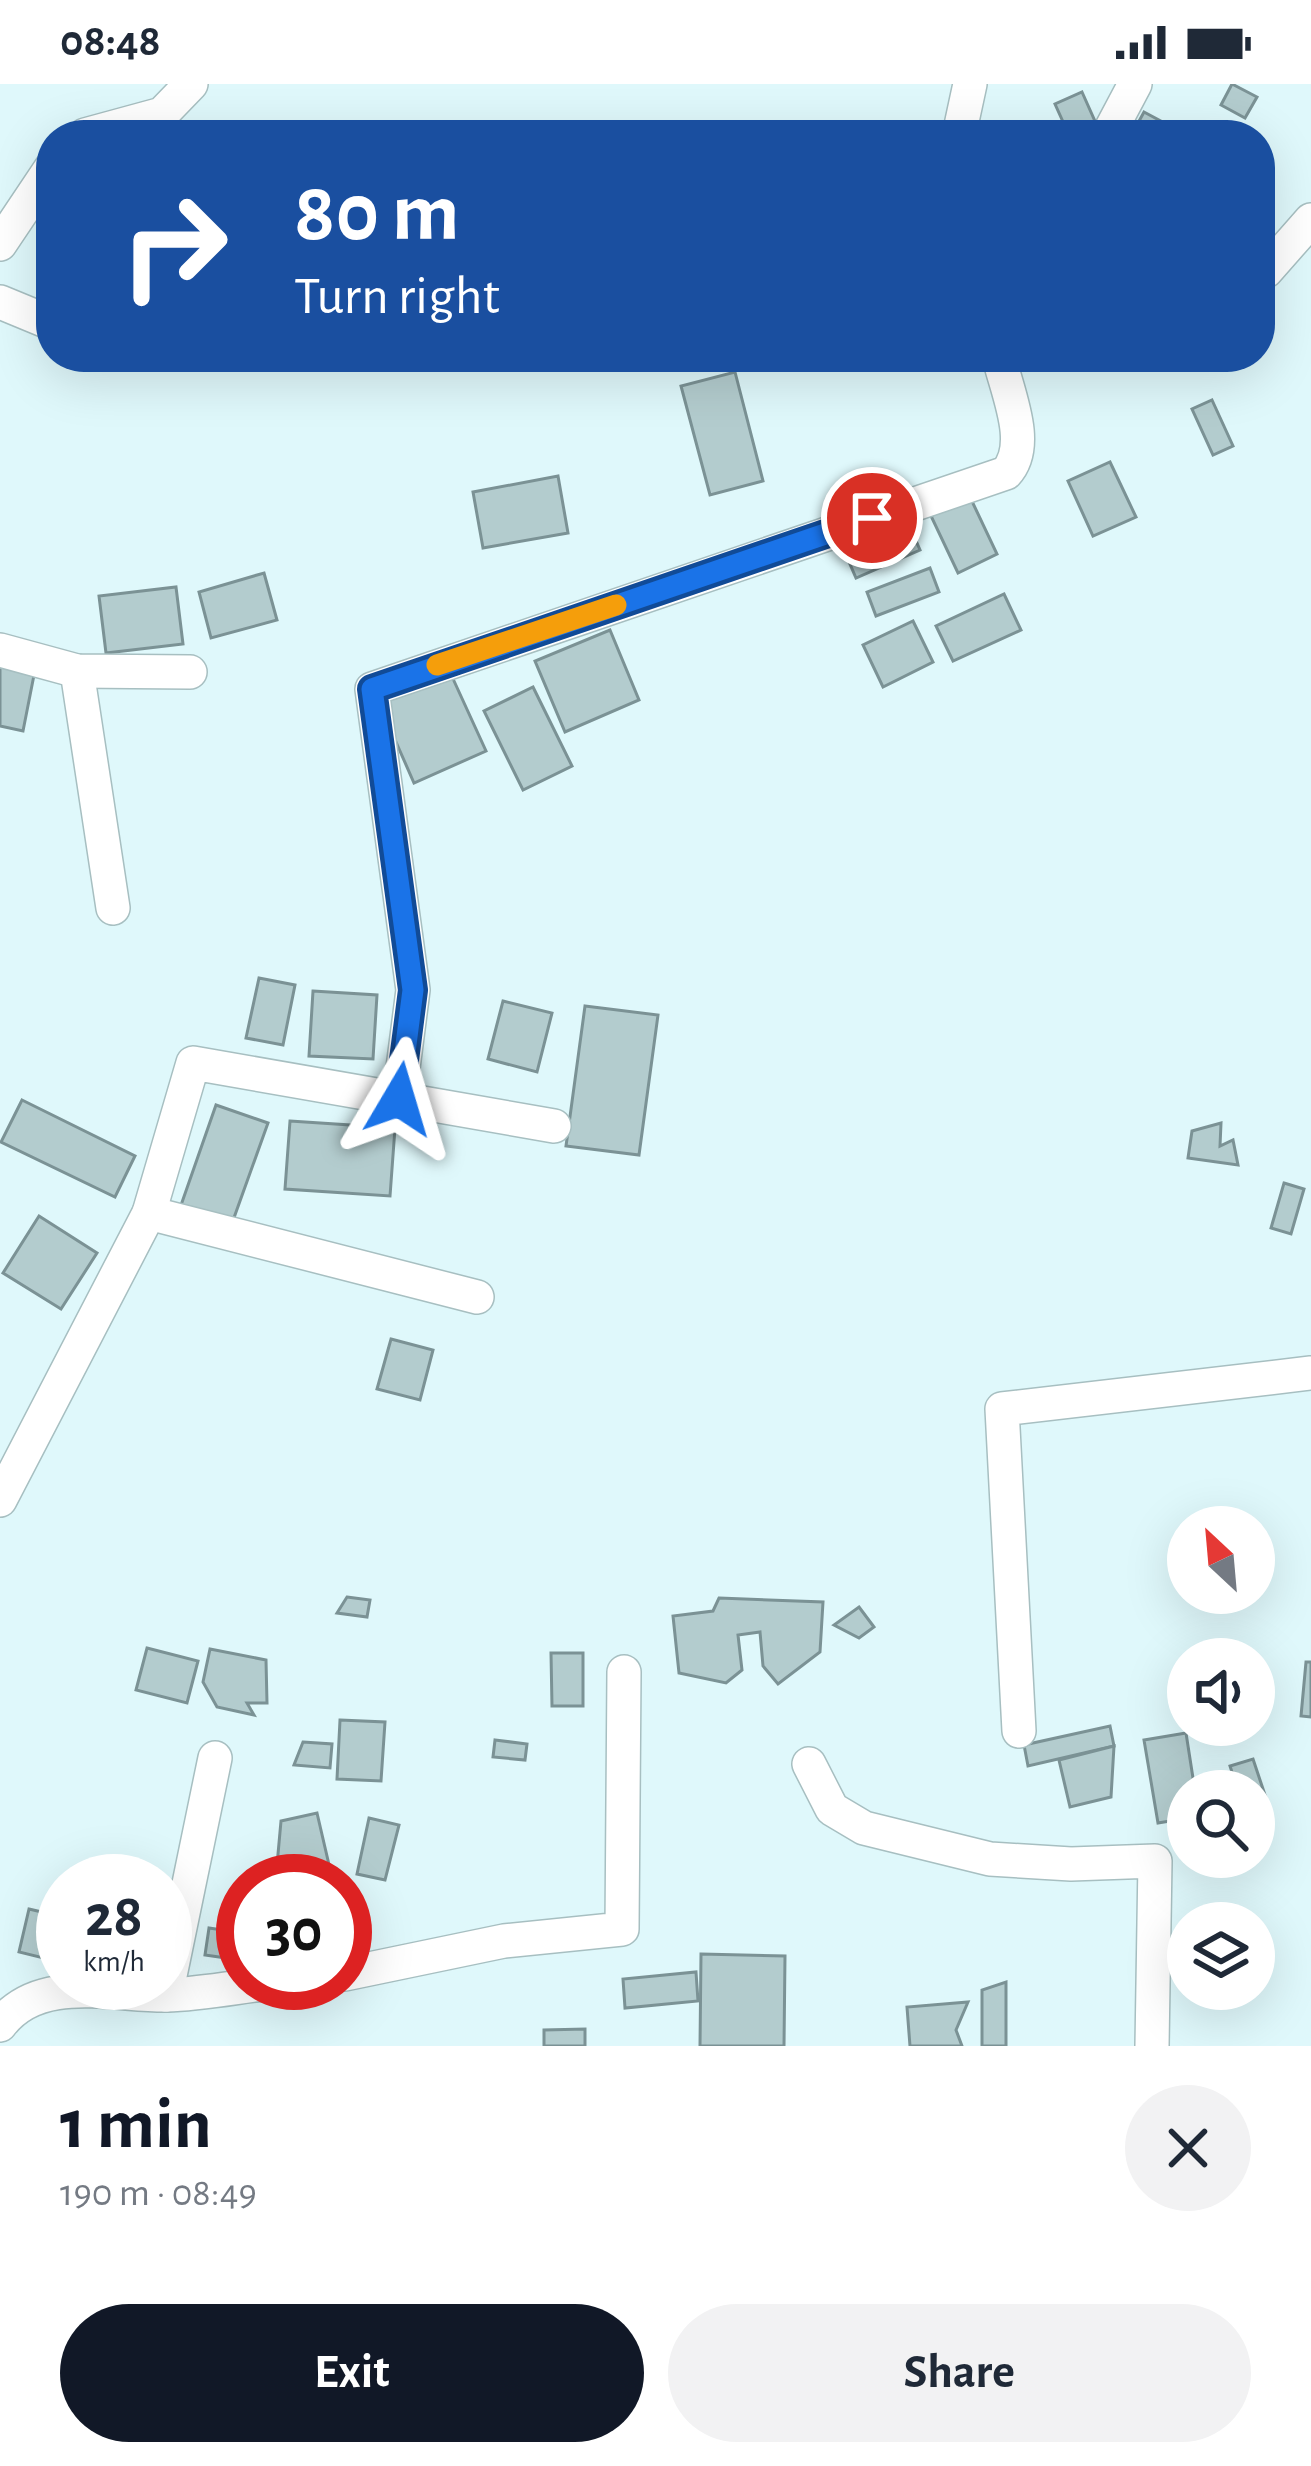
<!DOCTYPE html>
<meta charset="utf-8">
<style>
body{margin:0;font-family:"Alegreya Sans",sans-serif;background:#f2f2f3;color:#1f2937;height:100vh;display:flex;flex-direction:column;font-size:45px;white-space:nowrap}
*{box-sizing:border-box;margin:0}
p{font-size:39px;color:#747a83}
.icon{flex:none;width:66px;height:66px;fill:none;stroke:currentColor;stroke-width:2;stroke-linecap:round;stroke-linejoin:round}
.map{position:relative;height:1962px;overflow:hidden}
.drawer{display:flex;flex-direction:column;background:#fff;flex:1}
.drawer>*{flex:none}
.guide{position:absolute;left:36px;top:36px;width:1239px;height:252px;border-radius:48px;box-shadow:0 12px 48px #0002;background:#1a4fa0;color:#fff;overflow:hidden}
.needle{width:78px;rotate:334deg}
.controls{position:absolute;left:1167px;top:1422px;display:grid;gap:24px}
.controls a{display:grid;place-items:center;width:108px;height:108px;border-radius:50%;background:#fff;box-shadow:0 12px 48px #0002;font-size:60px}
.speed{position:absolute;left:36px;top:1770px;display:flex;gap:24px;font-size:60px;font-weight:700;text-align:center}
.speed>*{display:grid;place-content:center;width:156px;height:156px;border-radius:50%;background:#fff;box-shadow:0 12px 48px #0002;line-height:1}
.speed small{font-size:30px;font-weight:400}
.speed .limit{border:18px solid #d22;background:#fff;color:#111}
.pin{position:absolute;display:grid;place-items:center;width:102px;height:102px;color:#fff;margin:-51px;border:6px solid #fff;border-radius:50%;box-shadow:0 3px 12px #0007}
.me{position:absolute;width:132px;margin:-66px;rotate:7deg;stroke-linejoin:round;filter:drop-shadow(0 0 9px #0008)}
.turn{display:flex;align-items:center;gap:42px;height:252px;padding:0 60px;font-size:54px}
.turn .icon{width:156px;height:156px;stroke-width:2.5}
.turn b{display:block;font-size:84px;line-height:102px}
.round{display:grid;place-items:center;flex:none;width:126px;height:126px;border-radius:63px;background:#f2f2f3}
.headline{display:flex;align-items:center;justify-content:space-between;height:204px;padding:0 60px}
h1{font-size:72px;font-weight:700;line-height:90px;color:#111827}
.cta{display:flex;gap:24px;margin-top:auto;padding:24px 60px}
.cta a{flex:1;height:138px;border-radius:72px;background:#111827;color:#fff;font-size:48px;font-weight:700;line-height:138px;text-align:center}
.cta a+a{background:#f2f2f3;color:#1f2937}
.status{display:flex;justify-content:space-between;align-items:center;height:84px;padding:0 60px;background:#fff;direction:ltr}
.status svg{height:33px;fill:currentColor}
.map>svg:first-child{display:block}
.building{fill:#b3ccce;stroke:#7b9295;stroke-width:3}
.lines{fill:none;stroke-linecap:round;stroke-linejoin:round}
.minor-casing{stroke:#a7bfc1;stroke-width:36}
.minor{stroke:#fff;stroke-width:33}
.route-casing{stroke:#114b97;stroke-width:30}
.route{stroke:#1a73e8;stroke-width:21}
.slow{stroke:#f59e0b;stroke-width:21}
</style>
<div class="status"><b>08:48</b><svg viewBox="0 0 49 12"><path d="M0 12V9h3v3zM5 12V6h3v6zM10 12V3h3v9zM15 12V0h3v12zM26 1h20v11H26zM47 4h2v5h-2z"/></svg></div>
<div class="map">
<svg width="1311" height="1962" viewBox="0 0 1311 1962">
<rect width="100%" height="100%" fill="#dff8fb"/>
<g class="building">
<polygon points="1232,0 1257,13 1245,34 1221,21"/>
<polygon points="1082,8 1098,44 1069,51 1055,20"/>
<polygon points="1144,28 1183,49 1182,51 1132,50"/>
<polygon points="735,288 763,397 710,411 681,302"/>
<polygon points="1212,316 1233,362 1213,371 1192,325"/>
<polygon points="1110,378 1136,433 1093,452 1068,397"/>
<polygon points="558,392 568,449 483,464 473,408"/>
<polygon points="970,413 997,470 958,489 931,432"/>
<polygon points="904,429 920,466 856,494 840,457"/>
<polygon points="930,484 939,508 876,532 867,508"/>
<polygon points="264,489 277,536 211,554 199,508"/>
<polygon points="176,503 183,560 106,569 99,512"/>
<polygon points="1004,510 1021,546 953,577 936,542"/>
<polygon points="913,537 933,578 883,603 863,561"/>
<polygon points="610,546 639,616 565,648 535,577"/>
<polygon points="0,579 35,586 23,647 0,642"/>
<polygon points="449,586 486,667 414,699 378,617"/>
<polygon points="533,603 572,682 523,706 484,627"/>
<polygon points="259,894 295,901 283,961 246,954"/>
<polygon points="313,907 377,911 373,975 309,972"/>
<polygon points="503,917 552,929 537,988 488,975"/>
<polygon points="585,922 658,931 639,1071 566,1062"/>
<polygon points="22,1016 135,1072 115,1113 1,1058"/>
<polygon points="216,1021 268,1039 231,1142 180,1124"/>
<polygon points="290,1037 395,1044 390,1112 285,1105"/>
<polygon points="1221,1039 1220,1062 1233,1056 1238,1081 1188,1074 1192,1047"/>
<polygon points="1284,1099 1304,1105 1291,1150 1271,1144"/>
<polygon points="39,1132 97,1169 61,1225 3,1189"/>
<polygon points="391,1255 433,1266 420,1316 377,1305"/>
<polygon points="347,1513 370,1516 367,1533 337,1529"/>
<polygon points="719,1514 823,1518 820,1568 778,1600 763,1582 760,1548 738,1551 742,1586 726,1599 679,1589 673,1532 713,1527"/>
<polygon points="859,1523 874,1543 859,1554 834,1541"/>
<polygon points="147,1564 198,1577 187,1619 136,1606"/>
<polygon points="210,1565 266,1576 267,1619 247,1619 254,1631 217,1623 203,1598"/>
<polygon points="551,1569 583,1569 583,1622 552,1622"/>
<polygon points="1306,1578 1311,1578 1311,1633 1301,1632"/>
<polygon points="340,1636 385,1638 381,1697 337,1695"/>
<polygon points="1110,1642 1114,1662 1028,1682 1024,1661"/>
<polygon points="1186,1649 1195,1707 1188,1707 1188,1734 1158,1739 1144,1656"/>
<polygon points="495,1656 527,1660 525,1676 493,1673"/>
<polygon points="303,1658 332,1660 330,1684 294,1681"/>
<polygon points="1114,1662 1111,1713 1070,1723 1059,1676"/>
<polygon points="1253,1675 1269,1723 1254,1733 1254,1707 1238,1707 1230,1682"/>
<polygon points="317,1729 330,1785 277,1781 281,1737"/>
<polygon points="369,1734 399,1741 385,1796 357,1790"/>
<polygon points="29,1825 63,1833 63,1880 53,1882 44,1874 19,1868"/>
<polygon points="209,1844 243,1849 240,1876 205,1871"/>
<polygon points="701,1870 785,1872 784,1962 700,1962"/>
<polygon points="696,1888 698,1917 625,1924 623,1895"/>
<polygon points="1006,1898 1006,1962 982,1962 982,1906"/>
<polygon points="968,1918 956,1946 962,1962 910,1962 907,1923"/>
<polygon points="585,1945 585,1962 544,1962 544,1946"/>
</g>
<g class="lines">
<g class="minor-casing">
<g id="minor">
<polyline points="85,51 162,30 191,0"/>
<polyline points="959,51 970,0"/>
<polyline points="1108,51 1135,0"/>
<polyline points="0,160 51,84"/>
<polyline points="1266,187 1311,136"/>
<polyline points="0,218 51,239"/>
<polyline points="0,566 77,587 190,588"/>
<polyline points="77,587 113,824"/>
<path d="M399,1015l14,-109 -41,-301 634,-216c26,-28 1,-81 -7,-116"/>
<polyline points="149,1129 477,1213"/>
<polyline points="0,1416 149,1129 193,979 554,1042"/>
<polyline points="1019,1647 1002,1325 1311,1289"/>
<polyline points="809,1680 832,1725 864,1744 990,1775 1071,1780 1155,1777 1152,1962"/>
<polyline points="345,1890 504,1857 622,1845 624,1588"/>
<polyline points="166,1911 215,1674"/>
<path d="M0,1941c39,-52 114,-29 167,-30 34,-1 69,-8 103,-12"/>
</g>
</g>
<use href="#minor" class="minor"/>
</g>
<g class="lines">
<g class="route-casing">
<polyline id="route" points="399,1015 413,906 372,605 872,434"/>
</g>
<use href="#route" class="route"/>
<polyline class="slow" points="437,581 616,521"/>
</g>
</svg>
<div class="controls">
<a><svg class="needle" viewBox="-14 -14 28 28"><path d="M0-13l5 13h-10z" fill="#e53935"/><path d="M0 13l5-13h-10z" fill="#747a83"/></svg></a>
<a><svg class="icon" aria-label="sound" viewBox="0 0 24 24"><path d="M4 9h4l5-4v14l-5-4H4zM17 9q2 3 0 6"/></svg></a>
<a><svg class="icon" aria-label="search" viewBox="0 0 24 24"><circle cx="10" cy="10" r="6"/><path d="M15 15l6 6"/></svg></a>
<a><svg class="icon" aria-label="layers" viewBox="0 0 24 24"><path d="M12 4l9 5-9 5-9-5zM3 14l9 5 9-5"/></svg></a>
</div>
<div class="speed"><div>28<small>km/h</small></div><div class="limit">30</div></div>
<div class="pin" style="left:872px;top:434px;background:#d93025"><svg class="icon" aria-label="arrive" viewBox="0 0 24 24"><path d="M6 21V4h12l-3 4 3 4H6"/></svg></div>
<svg class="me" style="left:399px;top:1015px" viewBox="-20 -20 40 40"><path d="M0-17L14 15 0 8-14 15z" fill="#1a73e8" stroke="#fff" stroke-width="4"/></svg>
<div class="guide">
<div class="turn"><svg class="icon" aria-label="right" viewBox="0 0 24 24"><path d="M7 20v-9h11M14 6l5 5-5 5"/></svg><div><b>80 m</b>Turn right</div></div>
</div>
</div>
<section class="drawer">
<div class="headline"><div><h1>1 min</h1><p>190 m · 08:49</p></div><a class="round"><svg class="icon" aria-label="close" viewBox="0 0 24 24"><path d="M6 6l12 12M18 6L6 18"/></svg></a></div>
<div class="cta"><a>Exit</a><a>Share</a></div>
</section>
